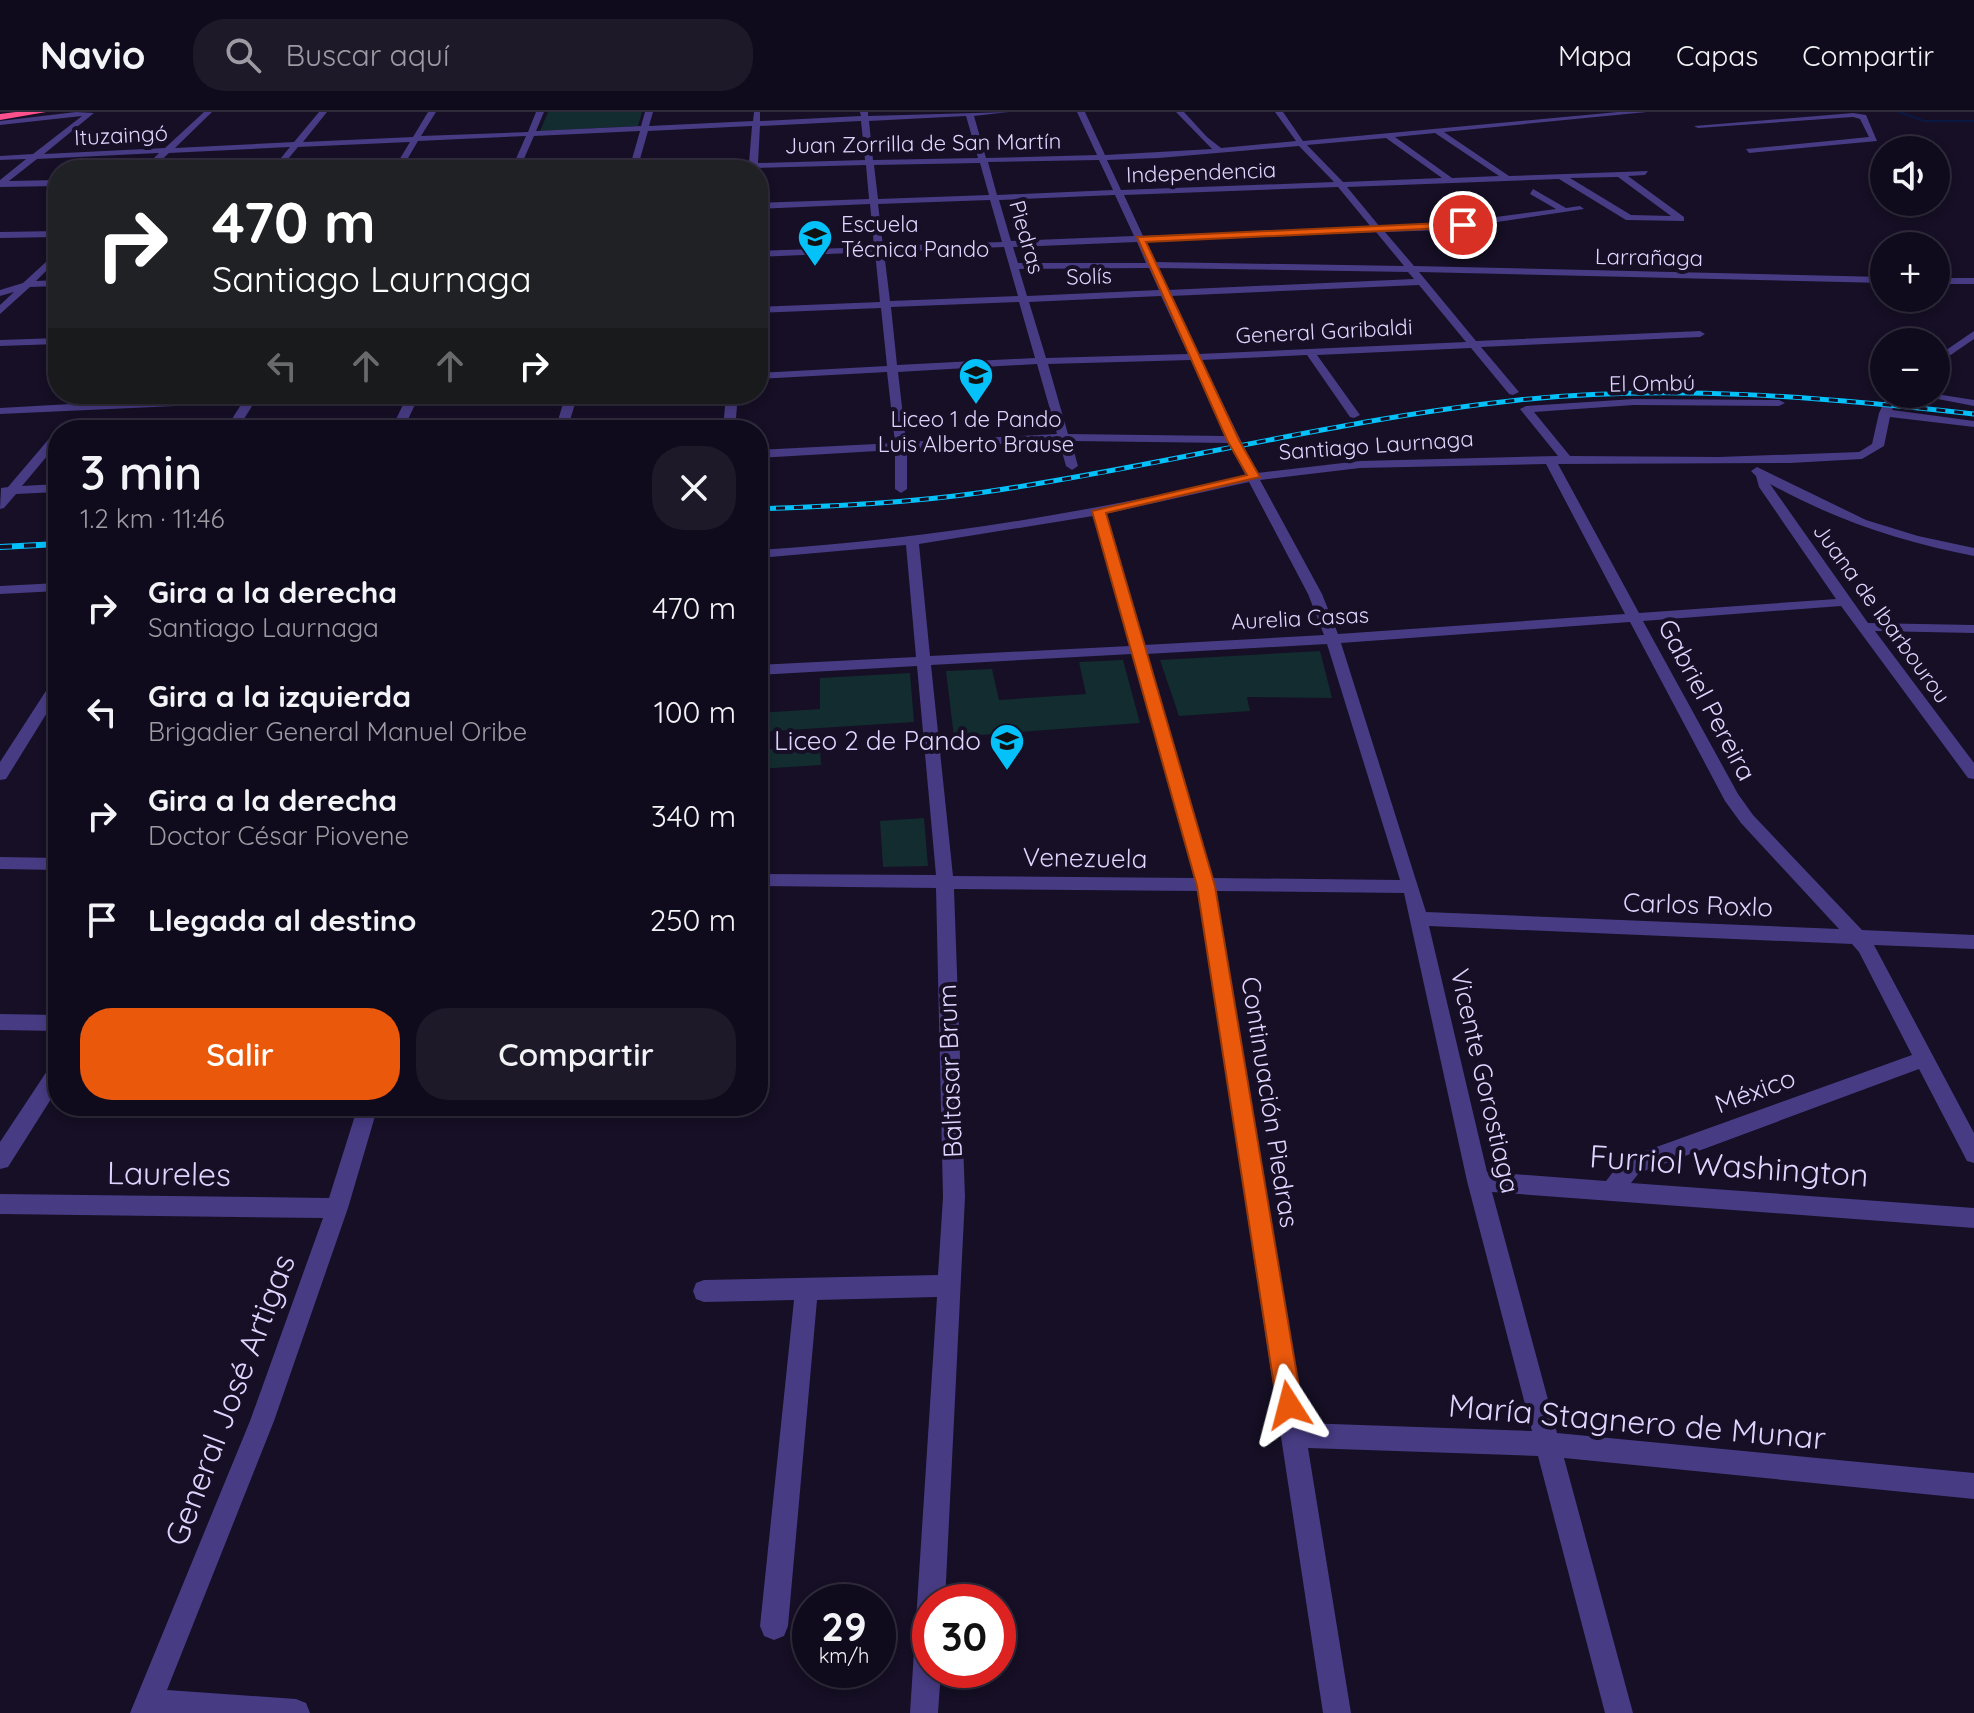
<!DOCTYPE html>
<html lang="es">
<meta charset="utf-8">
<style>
body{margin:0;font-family:Quicksand,sans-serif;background:#1e1929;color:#f1f3f6;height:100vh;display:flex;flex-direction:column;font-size:30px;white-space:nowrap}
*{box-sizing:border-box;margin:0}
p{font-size:26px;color:#9c9ba3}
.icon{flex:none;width:44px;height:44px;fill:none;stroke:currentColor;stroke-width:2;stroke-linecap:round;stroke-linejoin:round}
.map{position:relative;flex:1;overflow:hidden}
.sheet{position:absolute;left:48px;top:308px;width:720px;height:696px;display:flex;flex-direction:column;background:#100b1c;border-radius:32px;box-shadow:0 4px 12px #0003,0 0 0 2px #302b3b}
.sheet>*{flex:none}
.hud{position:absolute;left:48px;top:48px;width:720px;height:244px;border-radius:32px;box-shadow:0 4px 12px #0003,0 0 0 2px #302b3b;background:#202124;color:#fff;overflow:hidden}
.tools{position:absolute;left:1870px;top:24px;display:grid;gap:16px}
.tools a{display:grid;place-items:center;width:80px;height:80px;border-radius:50%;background:#100b1c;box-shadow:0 4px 12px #0003,0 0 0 2px #302b3b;font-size:40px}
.speed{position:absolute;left:792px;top:1472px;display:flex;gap:16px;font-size:40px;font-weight:700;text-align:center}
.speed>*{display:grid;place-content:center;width:104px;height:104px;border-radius:50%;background:#100b1c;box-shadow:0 4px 12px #0003,0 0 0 2px #302b3b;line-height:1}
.speed small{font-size:20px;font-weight:400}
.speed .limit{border:12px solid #d22;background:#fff;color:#111}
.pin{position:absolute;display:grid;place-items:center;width:68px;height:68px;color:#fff;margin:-34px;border:4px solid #fff;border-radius:50%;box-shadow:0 2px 8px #0007}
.me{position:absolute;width:88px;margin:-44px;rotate:351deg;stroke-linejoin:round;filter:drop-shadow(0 0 6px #0008)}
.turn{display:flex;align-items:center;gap:28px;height:168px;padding:0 32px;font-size:36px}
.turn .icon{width:104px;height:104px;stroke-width:2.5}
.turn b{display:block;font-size:56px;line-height:68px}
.lanes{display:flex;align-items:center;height:76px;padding:0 32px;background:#0003;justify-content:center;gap:40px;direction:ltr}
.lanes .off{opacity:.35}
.round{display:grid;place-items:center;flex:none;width:84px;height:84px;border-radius:32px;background:#1e1929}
.headline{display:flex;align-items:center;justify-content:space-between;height:136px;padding:0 32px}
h1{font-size:48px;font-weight:600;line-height:60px}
.button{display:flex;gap:16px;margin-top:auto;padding:16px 32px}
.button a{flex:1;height:92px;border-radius:32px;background:#ea580c;color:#fff;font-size:32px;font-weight:600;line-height:92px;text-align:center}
.button a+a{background:#1e1929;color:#f1f3f6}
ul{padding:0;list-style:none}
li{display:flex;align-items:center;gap:24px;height:104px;padding:0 32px}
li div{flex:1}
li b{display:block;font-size:30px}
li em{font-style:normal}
header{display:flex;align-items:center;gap:48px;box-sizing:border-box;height:112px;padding:0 40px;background:#100b1c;border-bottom:2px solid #302b3b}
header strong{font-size:38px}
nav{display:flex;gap:44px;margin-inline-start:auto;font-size:28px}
.search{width:560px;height:72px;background:#1e1929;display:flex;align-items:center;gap:20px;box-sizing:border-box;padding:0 28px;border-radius:32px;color:#9c9ba3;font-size:30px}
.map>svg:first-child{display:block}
.green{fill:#122c2f}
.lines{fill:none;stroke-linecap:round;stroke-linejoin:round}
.stream{stroke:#0b1842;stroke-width:2}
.minor{fill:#473b83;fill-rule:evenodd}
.highway{fill:#fc518c;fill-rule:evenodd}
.rail-far1-casing{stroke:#04c1fa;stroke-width:5}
.rail-casing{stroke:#04c1fa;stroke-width:6}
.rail-far1{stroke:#160f25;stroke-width:3;stroke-dasharray:9;stroke-linecap:butt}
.rail{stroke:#160f25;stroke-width:4;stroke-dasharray:12;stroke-linecap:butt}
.route{fill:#ea580c;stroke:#983908;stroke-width:2}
.labels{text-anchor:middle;stroke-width:8;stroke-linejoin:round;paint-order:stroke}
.far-street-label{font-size:22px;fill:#ded4fe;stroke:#160f25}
.far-poi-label{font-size:22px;fill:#ded4fe;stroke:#160f25;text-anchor:start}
.street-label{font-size:26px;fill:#ded4fe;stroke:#160f25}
.poi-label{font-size:26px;fill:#ded4fe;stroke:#160f25;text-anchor:end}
.near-street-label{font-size:32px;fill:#ded4fe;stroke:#160f25}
</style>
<header>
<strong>Navio</strong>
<div class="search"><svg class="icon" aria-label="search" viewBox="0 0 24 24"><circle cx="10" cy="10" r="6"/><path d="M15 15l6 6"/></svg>Buscar aquí</div>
<nav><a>Mapa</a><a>Capas</a><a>Compartir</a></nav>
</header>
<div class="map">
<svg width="1974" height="1601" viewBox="0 0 1974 1601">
<rect width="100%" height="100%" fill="#160f25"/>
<g class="green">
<polygon points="548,0 642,0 638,14 540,19"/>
<polygon points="1320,539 1332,586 1247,585 1250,599 1179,604 1160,548"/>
<polygon points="1123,548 1140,611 954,625 946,559 992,557 999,588 1086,582 1079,550"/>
<polygon points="910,561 914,610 758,620 758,601 820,597 820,566"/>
<polygon points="820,634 821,653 758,657 758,638"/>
<polygon points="924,706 928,754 883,755 880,709"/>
</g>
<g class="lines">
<polyline class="stream" points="1899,0 1924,9 1974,9"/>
<g class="minor">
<path d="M76,0l18,1 -50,41 121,-6 39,-36h8l-37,36 119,-6 25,-30h8l-24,30 110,-5 15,-25h8l-15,24 107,-4 8,-20h8l-8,19 105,-5 4,-14h8l-4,14 104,-5 1,-9h6v9l101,-5 -1,-4h8v4l141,-4 -35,4 12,42 111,-3 -20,-43h8l20,43 107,-6 -36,-37h8l23,25 14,11 75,-7 -21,-29h8l20,29 315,-29h29l-203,20 65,44 139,-5 -3,4 -17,1 56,41v4l-58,-1 -67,-41 -212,8 33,40 63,-3 113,-15 -26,-15 3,-5 33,19 14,-2 4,3 -141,21 -58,2 29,34 470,11v6l-465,-11 57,69 224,-10 5,3 -5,3 -219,10 38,45 -6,3 -4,-1 -38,-46 -154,7 43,60 -6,3 -4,-1 -43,-62 -106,5 56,113 103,-12 198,-5 -38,-47 6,-3 108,-7 145,1 6,3 -6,3 -145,-1 -100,7 36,44 149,1 140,-5 13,-8 7,-31 9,-19h12l-8,16 82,11v6l-84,-10 -6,29 -22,13 -72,4 -232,1 81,149 197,-14 -77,-112 -3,-11 -5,-5 6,-4 109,53 52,16 56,12v8c-72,-14 -139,-36 -204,-72l98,139 106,2v8l-99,-2 99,132v16l-6,-1 -127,-172 -198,15 95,173 15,21 109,115 112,5v14l-100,-4 100,188v30l-7,-2 -48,-92 -280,104 -8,10 343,25v20l-482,-36 65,241 417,40v26l-410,-41 69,255h-28l-67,-257 -230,-8 43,265h-28l-125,-822 -244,-2 11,308 -20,405h-15v68h11l-3,43h-28l27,-416 -120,3 -29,326 -4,10 -10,4 -10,-4 -4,-10 34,-326 -90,2 -8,-3 -3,-8 3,-8 8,-3 234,-5 5,-78 -7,-309 -178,-2v-12l178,1 -19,-209 -159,9v-10l158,-8 -10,-112 -148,13v-8c165,-10 327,-37 488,-74l-17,-33 -158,-2 7,25 -6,4 -6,-4 -7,-25 -152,8v40l-6,4 -6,-4v-39l-137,8v-8l137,-7 -8,-71 -129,7v-6l129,-7 -6,-58 -123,5v-6l122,-5 -5,-50 -117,5v-6l116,-4 -4,-43 -112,5v-6l111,-4 -3,-34 -109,3v2h-208l4,-2 77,-2 10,-35 -106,5 -15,34h-8l15,-34 -108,5 -17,29h-8l17,-28 -112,5 -19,23h-8l19,-23 -121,6 -18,17h-9l17,-17 -122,6 -28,22 49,-1v6l-58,1v-7l26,-21 -26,1v-4l33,-2 49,-38 -82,9v-4zM966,4l12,42 -105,2 -4,-39zM861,9l4,39 -107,3 2,-37zM752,14l-3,37 -111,3 10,-35zM1435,21l64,43 -47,2 -57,-41zM1386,26l56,40 -99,4 -36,-37zM1299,34l35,36 -213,8 -14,-30 52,-2zM1099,48l14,30 -116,5 -9,-33zM980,51l9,32 -111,4 -4,-34zM1618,65l53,39 -40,-1 -61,-37zM1338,75l33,40 -228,9 -19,-41zM1115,83l19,41 -123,5 -12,-41zM990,88l12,42 -119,4 -5,-42zM1376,120l28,34 -249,-4 -9,-21zM1137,130l9,21h-128l-5,-16zM1004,135l14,49 -128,5 -6,-49zM1149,156l10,22 -132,6 -8,-27zM1158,156l250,4 6,7 -246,11zM1419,173l47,57 -268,12 -27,-58zM1161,184l27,58 -142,4 -17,-56zM1019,190l16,56 -138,7 -6,-58zM1191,248l34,76 -157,-2 -20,-70zM1037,252l20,70 -151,8 -8,-70zM1546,352l79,150 -287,20 -16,-40 -62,-114 100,-12zM1249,370l59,112 16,41 -180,10 -39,-131zM1093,404l37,130 -200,10 -11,-112zM1630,510l95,179 16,22 98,106 -413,-17 -85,-269zM1327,532l73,236 -187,-2 -67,-224zM1132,542l63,224 -242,-2 -22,-211zM1216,779l188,2 63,288 65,250 -229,-8zM1429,814l423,18 7,8 53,103 -289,104 -17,22 -119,-9z"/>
<polygon points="1853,1 1866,3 1877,29 1749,41 1746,37 1869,25 1860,7 1853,5 1698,16 1694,14"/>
<polygon points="58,119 58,125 0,126 0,120"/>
<polygon points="58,139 58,147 36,169 58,168 58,174 30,175 0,202 0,193 14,180 0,184 0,178 23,171"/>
<rect x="1936" y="166" width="38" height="6"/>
<polygon points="1974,219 1974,227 1936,253 1936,245"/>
<polygon points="58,226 58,232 0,234 0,228"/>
<polygon points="248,282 375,282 369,285 254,291 237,318 225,318 242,291 0,302 0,296"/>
<polygon points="408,282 420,282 403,318 391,318"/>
<polygon points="566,282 578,282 567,318 555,318"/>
<polygon points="726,282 738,282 735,318 723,318"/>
<polygon points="1912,282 1936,282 1974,288 1974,294"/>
<polygon points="58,319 58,331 22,374 58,372 58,380 16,382 4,396 0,397 1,376 8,375 54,321"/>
<polygon points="58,471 58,479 0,482 0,474"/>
<polygon points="58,566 58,583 6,667 0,668 0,650 53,568"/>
<polygon points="0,745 58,746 58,758 0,757"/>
<polygon points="0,902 58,903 58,919 0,918"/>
<polygon points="58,951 58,976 8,1055 0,1057 0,1030 51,953"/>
<polygon points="358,994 378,994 348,1096 274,1309 167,1578 296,1587 306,1591 310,1601 130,1601 250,1309 323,1106 0,1102 0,1082 329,1086"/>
</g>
<polygon class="highway" points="16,0 46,0 0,8 0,2"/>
<g class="rail-far1-casing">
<path id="rail-far1" d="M758,397c76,-3 152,-6 227,-17 179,-26 354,-73 534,-92 152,-16 304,-3 455,14"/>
</g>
<g class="rail-casing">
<polyline id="rail" points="0,435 58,432"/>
</g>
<use href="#rail-far1" class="rail-far1"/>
<use href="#rail" class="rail"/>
</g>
<polygon class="route" points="1463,110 1467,115 1146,130 1239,328 1260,365 1106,401 1215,774 1302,1293 1298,1302 1289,1305 1280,1302 1277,1293 1197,774 1092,399 1247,363 1227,328 1137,125"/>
<defs>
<g id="school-pin" transform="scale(1.8)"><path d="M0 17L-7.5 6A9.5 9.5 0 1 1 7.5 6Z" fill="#04c1fa" stroke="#160f25"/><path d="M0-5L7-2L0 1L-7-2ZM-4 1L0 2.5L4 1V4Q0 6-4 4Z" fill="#111"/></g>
</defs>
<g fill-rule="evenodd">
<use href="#school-pin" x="815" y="125"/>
<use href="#school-pin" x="976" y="263"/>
<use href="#school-pin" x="1007" y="629"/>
</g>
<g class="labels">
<g class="far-street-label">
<text transform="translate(121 23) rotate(-3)" y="8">Ituzaingó</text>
<text transform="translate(923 31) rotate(-1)" y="8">Juan Zorrilla de San Martín</text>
<text transform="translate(1201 60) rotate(-2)" y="8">Independencia</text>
<text transform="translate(1027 125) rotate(74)" y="8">Piedras</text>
<text transform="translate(1649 145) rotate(1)" y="8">Larrañaga</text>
<text transform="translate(1089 164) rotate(-2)" y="8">Solís</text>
<text transform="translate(1324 219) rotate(-3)" y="8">General Garibaldi</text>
<text transform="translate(1652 271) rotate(-1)" y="8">El Ombú</text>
<text transform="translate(1376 333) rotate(-4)" y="8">Santiago Laurnaga</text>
<text transform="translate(1882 501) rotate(54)" y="8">Juana de Ibarbourou</text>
<text transform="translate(1300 506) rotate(-3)" y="8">Aurelia Casas</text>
</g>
<g class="far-poi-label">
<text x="841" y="120">Escuela<tspan x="841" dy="25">Técnica Pando</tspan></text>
<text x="976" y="315" text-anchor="middle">Liceo 1 de Pando<tspan x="976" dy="25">Luis Alberto Brause</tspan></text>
</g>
<g class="street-label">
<text transform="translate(1707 588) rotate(62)" y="9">Gabriel Pereira</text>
<text transform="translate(1085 746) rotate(1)" y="9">Venezuela</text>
<text transform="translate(1698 793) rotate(2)" y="9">Carlos Roxlo</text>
<text transform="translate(950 959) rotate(-92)" y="9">Baltasar Brum</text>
<text transform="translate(1485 969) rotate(77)" y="9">Vicente Gorostiaga</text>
<text transform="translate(1755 979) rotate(-20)" y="9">México</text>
<text transform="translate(1270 990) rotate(81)" y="9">Continuación Piedras</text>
</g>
<g class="poi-label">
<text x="981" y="638">Liceo 2 de Pando</text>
</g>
<g class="near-street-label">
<text transform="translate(1729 1054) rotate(4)" y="11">Furriol Washington</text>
<text transform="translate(169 1062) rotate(1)" y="11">Laureles</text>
<text transform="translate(230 1288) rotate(-69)" y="11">General José Artigas</text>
<text transform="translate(1637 1310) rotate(5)" y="11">María Stagnero de Munar</text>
</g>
</g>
</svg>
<div class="tools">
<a><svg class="icon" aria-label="sound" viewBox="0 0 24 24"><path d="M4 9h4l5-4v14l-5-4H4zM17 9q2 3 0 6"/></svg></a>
<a>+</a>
<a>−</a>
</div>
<div class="speed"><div>29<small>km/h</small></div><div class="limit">30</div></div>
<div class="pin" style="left:1463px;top:113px;background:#d93025"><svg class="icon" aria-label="arrive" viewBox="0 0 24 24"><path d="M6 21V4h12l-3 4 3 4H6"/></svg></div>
<svg class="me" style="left:1289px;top:1293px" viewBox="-20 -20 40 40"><path d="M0-17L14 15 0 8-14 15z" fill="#ea580c" stroke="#fff" stroke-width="4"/></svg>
<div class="hud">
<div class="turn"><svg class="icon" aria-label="right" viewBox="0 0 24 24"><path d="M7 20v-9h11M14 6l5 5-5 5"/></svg><div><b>470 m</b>Santiago Laurnaga</div></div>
<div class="lanes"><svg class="icon off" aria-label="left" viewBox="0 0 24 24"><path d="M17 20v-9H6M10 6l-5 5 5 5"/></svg><svg class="icon off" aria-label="ahead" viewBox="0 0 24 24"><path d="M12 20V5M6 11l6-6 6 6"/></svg><svg class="icon off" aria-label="ahead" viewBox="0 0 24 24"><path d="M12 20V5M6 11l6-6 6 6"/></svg><svg class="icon" aria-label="right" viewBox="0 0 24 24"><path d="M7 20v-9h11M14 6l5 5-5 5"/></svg></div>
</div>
<section class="sheet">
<div class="headline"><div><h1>3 min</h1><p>1.2 km · 11:46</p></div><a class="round"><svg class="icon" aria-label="close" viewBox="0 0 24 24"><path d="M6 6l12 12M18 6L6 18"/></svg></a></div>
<ul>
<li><svg class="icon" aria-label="right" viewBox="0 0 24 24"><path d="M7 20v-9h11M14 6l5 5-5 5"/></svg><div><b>Gira a la derecha</b><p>Santiago Laurnaga</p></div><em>470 m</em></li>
<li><svg class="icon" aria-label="left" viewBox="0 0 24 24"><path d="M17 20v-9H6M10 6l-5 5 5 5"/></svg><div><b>Gira a la izquierda</b><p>Brigadier General Manuel Oribe</p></div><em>100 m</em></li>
<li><svg class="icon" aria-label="right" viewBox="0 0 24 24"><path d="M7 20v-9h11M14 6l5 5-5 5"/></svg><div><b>Gira a la derecha</b><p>Doctor César Piovene</p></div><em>340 m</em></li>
<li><svg class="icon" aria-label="arrive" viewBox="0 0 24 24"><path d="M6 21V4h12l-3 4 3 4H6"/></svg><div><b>Llegada al destino</b></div><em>250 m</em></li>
</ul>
<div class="button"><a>Salir</a><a>Compartir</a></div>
</section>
</div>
